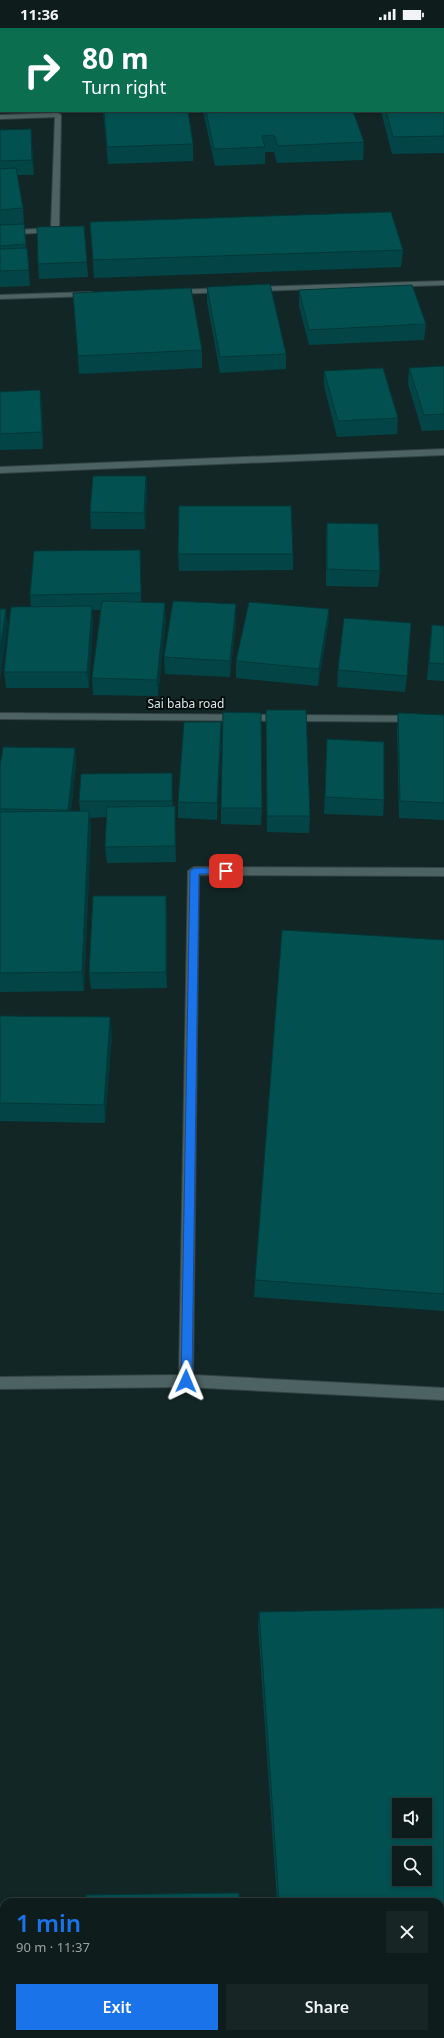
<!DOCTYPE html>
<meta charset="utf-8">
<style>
body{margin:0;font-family:"Noto Sans",sans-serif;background:#172525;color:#f1f3f6;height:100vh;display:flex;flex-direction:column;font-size:15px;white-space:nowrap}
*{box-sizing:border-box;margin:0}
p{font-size:13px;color:#9ba1a3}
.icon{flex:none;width:22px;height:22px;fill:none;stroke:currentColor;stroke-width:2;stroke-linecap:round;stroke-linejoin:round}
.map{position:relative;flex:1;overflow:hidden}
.details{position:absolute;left:0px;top:1870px;width:444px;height:140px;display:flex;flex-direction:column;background:#0e1c1c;border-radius:12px 12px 0 0;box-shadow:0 2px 6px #0003,0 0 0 1px #2e3a3b}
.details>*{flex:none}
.banner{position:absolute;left:0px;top:0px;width:444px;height:84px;box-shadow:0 2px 6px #0003,0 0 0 1px #2e3a3b;background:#0b6e4f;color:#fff;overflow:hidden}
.buttons{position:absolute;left:392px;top:1770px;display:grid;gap:8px}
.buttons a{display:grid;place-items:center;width:40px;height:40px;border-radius:0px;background:#0e1c1c;box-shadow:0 2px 6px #0003,0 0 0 1px #2e3a3b;font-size:20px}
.pin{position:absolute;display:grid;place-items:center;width:34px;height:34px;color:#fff;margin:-17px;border-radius:8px;box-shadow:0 2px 6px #0006}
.me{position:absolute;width:44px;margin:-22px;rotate:1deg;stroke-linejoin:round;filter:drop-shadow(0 0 3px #0008)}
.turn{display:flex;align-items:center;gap:14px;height:84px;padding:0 16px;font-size:18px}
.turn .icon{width:52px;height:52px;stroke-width:2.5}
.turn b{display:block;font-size:28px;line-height:34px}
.round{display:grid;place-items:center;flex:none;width:42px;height:42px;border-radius:0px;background:#172525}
.head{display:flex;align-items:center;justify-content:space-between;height:68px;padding:0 16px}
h1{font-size:24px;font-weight:600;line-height:30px;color:#1a73e8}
.primary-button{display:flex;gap:8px;margin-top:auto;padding:8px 16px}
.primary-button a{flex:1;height:46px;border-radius:0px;background:#1a73e8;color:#fff;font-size:16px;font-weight:600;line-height:46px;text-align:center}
.primary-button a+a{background:#172525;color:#f1f3f6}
.status{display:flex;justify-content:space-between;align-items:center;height:28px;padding:0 20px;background:#0e1c1c;direction:ltr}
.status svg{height:11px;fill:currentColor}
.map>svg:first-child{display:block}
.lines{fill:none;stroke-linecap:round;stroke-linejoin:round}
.minor-casing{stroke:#354343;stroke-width:2}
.minor{fill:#4d6262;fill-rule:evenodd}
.wall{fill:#034546;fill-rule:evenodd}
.shaded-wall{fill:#023839}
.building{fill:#035051;stroke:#023839;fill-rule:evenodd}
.route{fill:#1a73e8;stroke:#114b97}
.labels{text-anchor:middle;stroke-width:4;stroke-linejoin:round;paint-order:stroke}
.street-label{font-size:12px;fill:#dbe7e7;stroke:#060d0d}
</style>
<div class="status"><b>11:36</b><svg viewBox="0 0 49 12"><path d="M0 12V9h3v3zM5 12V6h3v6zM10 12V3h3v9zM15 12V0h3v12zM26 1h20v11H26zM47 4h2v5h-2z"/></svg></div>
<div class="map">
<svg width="444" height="2010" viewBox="0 0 444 2010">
<rect width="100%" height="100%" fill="#132626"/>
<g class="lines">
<g class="minor-casing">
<g id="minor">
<rect x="443" y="57" width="1" height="4"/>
<polygon points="58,85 61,87 59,202 55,204 0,207 0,203 51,200 55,89 0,91 0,87"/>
<polygon points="444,253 444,257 255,263 251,261 255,259"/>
<polygon points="223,260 227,262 226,264 177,266 173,264 177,262"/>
<polygon points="89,264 92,264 92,268 0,271 0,267"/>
<polygon points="444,421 444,427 0,445 0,439"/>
<polygon points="0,685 444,688 444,694 0,691"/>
<polygon points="194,839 444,840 444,848 199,847 193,1347 444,1360 444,1372 186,1359 0,1361 0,1349 179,1347 188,843"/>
</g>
</g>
<use href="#minor" class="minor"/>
</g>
<g class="wall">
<polygon points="440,0 444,0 444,7 443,5 443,1 441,1"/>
<polygon points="444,60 444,125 392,126 381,83 443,83"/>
<polygon points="103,83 188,83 193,116 193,133 108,136"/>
<polygon points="203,83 353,83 364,114 363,132 277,135 274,124 265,124 265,136 215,138"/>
<polygon points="0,102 32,116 34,147 17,147 23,180 24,196 0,197"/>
<polygon points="90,194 403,222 401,239 94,250"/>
<polygon points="24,196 26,220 27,220 30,258 0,259 0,197"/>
<polygon points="84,198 88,249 39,251 38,236"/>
<polygon points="207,259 286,326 286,341 220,345 207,274"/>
<polygon points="299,262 426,296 424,312 309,317 299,278"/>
<polygon points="73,265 202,322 202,340 79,346"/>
<polygon points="444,338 444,402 422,403 408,356 409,340"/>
<polygon points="324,343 398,390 397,406 337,409 324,358"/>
<polygon points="40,362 42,378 43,421 0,422 0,364"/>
<polygon points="146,448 147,464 145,501 91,501 90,484"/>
<polygon points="327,495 380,543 378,559 326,558 326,511"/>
<polygon points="178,526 293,526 293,542 179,543"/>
<polygon points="141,538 141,574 166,591 158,668 93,667 92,650 101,582 92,582 93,595 89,660 6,660 4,644 31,578 30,567"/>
<polygon points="329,581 328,598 318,658 236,650 236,633"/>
<polygon points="236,593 230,649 165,646 164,629"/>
<polygon points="432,597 444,598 444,653 427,652 430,613"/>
<polygon points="338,642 407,648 405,664 337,659"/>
<polygon points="266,682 310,788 309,805 267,804 266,699"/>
<polygon points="398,685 444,687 444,792 399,790 397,702"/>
<polygon points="221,694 221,711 217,792 178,790 178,774"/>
<polygon points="327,711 384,772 383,788 324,786 326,728"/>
<polygon points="75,720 76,736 71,783 80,783 79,773 173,761 173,778 175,794 176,834 107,835 105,819 106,789 90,790 91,802 84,963 0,964 0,739"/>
<polygon points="221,780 262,780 261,797 221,796"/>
<polygon points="167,884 167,960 91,961 89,945"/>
<polygon points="444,912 444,1283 254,1269 255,1252"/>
<polygon points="0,988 112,1007 105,1095 0,1093"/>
<path d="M444,1580v430h-157l-1,-4h154v-132h-163l-19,-276 1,-14zM399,1777h26v26h-26zM399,1825h26v26h-26z"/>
</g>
<g class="shaded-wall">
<polygon points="31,101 32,116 34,147 32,132"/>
<polygon points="40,362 42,378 43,421 42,404"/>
<polygon points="146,448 147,464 145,501 144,485"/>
<polygon points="140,522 141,538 141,582 141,565"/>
<polygon points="165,575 166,591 158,668 157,652"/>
<polygon points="236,576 236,593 230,649 230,633"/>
<polygon points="92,578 93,595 89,660 87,644"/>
<polygon points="6,581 8,597 0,654 0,622"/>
<polygon points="329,581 328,598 318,658 319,641"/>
<polygon points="221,694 221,711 217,792 217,775"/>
<polygon points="75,720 76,736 69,798 68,782"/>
<polygon points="172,745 173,761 173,789 172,773"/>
<polygon points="175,778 175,794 176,834 175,818"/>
<polygon points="89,783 91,802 84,963 82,944"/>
<polygon points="166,868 167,884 167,960 166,944"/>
<polygon points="110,989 112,1007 105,1095 104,1077"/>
</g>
<g class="building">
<rect x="298" y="0" width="68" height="1"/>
<polygon points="443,60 444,60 444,108 393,109 386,83 443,83"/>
<polygon points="104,83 188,83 193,116 107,119"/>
<polygon points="206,83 353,83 364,114 278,118 274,107 262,108 265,119 214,121"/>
<polygon points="31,101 32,132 0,133 0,102"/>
<polygon points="16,140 23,180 0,182 0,141"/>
<polygon points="391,184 403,222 93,232 90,194"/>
<polygon points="24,196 26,216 0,218 0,197"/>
<polygon points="84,198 87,234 38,236 37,199"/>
<polygon points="27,220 29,242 0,243 0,221"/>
<polygon points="270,256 286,326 220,329 207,259"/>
<polygon points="412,257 426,296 309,302 299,262"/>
<polygon points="191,260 202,322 78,328 73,265"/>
<polygon points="444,338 444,386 424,387 409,340"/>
<polygon points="383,340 398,390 338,393 324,343"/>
<polygon points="40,362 42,404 0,406 0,364"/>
<polygon points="93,448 146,448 144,485 90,484"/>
<polygon points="179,478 291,478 293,526 178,526"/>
<polygon points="327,495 378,496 380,543 327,541"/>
<polygon points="140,522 141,565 30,567 34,523"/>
<polygon points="102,573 165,575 157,652 92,650"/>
<polygon points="173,573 236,576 230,633 164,629"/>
<polygon points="249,574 329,581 319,641 236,633"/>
<polygon points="92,578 87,644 4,644 11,579"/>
<polygon points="0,581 6,581 0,622"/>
<polygon points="344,590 411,595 407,648 338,642"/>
<polygon points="432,597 444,598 444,636 429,635"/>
<polygon points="266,682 306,682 310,788 267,788"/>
<polygon points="223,684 261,685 262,780 221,780"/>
<polygon points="398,685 444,687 444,775 400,773"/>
<polygon points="184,694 221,694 217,775 178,774"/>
<polygon points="327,711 384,714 384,772 325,769"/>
<polygon points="3,719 75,720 68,782 0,781 0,739"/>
<polygon points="172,745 172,773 79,773 81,746"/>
<polygon points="175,778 175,818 105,819 107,779"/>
<polygon points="89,783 82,944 0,945 0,784"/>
<polygon points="93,868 166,868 166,944 89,945"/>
<polygon points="282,902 444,912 444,1266 255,1252"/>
<polygon points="0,988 110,989 104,1077 0,1075"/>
<path d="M444,1580v430h-156v-4h152v-132h-161l-20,-290zM399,1777h26v26h-26zM399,1825h26v26h-26z"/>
<polygon points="239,1865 239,1874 86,1874 86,1867"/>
<rect x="80" y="2006" width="161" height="4"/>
</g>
<polygon class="route" points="194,840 226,840 230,843 226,846 199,846 192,1353 190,1356 186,1358 183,1356 181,1353 190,843"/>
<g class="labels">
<g class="street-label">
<text x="186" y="680">Sai baba road</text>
</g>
</g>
</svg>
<div class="buttons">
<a><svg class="icon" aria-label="sound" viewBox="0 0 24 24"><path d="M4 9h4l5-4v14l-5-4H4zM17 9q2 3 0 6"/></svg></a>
<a><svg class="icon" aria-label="search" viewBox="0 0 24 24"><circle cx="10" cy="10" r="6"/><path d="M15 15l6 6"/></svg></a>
</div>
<div class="pin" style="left:226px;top:843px;background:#d93025"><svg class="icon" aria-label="arrive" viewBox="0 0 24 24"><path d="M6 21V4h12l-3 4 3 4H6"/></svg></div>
<svg class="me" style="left:186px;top:1353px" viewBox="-20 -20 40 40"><path d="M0-17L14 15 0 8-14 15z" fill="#1a73e8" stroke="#fff" stroke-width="4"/></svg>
<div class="banner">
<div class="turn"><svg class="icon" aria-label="right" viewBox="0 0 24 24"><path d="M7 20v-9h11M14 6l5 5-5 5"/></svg><div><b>80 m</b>Turn right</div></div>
</div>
<section class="details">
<div class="head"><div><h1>1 min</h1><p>90 m · 11:37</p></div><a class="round"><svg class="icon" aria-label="close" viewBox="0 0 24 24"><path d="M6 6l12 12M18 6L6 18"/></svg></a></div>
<div class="primary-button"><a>Exit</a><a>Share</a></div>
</section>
</div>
